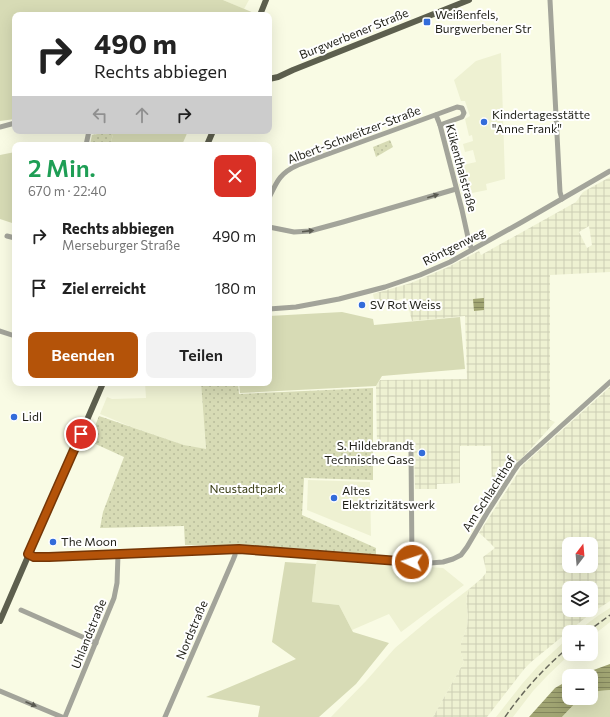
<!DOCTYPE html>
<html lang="de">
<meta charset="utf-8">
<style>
body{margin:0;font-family:Commissioner,sans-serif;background:#f2f2f2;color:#222;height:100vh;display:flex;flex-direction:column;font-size:15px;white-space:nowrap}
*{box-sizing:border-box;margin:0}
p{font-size:13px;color:#767676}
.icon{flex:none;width:22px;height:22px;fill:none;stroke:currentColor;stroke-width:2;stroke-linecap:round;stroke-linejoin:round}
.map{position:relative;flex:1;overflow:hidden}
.details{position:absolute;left:12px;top:142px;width:260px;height:244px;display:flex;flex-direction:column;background:#fff;border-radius:8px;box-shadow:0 4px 16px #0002}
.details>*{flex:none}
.hud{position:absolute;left:12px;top:12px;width:260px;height:122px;border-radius:8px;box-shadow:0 4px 16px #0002;background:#fff;color:#222;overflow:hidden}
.needle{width:26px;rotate:16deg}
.fabs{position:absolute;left:562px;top:537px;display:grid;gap:8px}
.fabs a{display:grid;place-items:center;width:36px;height:36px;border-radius:8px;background:#fff;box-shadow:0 4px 16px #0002;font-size:20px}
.pin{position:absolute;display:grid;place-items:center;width:34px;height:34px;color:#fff;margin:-17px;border:2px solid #fff;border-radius:50%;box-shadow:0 1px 4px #0007}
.me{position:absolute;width:44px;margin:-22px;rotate:274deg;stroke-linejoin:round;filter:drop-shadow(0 0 3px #0008)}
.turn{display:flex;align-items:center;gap:14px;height:84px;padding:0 16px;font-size:18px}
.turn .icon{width:52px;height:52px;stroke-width:2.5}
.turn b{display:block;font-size:28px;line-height:34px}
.lanes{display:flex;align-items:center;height:38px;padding:0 16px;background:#0003;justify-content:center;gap:20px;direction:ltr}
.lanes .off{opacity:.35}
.round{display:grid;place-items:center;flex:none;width:42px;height:42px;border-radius:8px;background:#f2f2f2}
.headline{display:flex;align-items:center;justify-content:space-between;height:68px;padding:0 16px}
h1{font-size:24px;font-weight:600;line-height:30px;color:#1e9e55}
.primary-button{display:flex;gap:8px;margin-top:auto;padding:8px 16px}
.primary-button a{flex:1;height:46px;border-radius:8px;background:#b45309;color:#fff;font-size:16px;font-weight:600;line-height:46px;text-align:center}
.primary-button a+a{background:#f2f2f2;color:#222}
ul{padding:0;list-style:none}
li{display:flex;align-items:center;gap:12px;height:52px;padding:0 16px}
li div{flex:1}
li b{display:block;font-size:15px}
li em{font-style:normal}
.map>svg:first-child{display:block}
.built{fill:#eef1d2}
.industrial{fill:url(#industrial-grid);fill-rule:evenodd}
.green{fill:#d7dbb5}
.park{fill:url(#park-dots)}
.water{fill:url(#water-rules)}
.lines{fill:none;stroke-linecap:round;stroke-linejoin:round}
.minor{stroke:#a3a49a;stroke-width:5}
.major{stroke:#5d5f4e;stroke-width:6}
.rail{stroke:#67675a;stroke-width:1.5;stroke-dasharray:6 3;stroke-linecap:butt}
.oneway{fill:#5a5a51}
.route-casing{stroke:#753606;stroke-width:10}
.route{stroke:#b45309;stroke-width:7}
.poi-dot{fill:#336cda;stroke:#fff;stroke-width:1.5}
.labels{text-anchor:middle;stroke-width:4;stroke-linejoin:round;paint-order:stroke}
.poi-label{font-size:12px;fill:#1e1e16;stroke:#fff;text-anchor:start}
.street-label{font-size:12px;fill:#1e1e16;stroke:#fff}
.park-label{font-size:12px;fill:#393c14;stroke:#fff}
</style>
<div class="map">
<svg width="610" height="717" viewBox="0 0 610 717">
<defs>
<pattern id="industrial-grid" width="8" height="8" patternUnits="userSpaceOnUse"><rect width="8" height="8" fill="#eef1d2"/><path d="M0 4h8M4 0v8" fill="none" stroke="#ccceb4"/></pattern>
<pattern id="park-dots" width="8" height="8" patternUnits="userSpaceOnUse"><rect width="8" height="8" fill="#d7dbb5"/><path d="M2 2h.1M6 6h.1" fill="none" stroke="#b8bc9b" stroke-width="1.8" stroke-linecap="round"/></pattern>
<pattern id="water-rules" width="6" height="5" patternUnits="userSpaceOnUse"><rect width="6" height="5" fill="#a1a573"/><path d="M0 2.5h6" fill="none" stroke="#83865d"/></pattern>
</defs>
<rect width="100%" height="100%" fill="#f9fbe4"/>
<g class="built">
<polygon points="223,0 249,0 244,9"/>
<polygon points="501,53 505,179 486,184 487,190 462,195 454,167 476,162 473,150 465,152 463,144 473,141 472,135 469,136 465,119 470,116 465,101 461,101 454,80 476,61"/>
<polygon points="145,383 201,383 206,450 184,445 129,426 100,414 107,397 112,399 146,398"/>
<polygon points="308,480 370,482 371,536 307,510"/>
<polygon points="317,560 443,568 464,585 401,632 389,614 352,630 339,605 312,602 316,564"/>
<polygon points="469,589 466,599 468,616 467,627 461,643 461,654 464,662 433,717 331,717 366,681 395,648 431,618"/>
<polygon points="610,608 610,622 591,637 591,632 576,632 599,615"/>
<polygon points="569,637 569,654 570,654 548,675 533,691 513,717 496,717 522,684 538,666"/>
</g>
<g class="industrial">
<path d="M610,177v95l-60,3v145l5,2 -30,33 -14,13 -19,28 -1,-50h-31v37l-23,1v5h-22l-1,-42 -37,-1 -1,-60 4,-6 87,-1 -2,-63 -53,5 -6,-23 -31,6 -2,-10 38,-11 35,-15 33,-17 2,4 95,-53 7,-10zM589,226l3,19 -5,3 -8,-16z"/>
<path d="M610,387v214l-20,13 -59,48 -6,6 -38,49h-54l31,-55 -3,-8v-11l6,-16 1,-11 -2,-17 3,-10 12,-10 5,-6v-3l-3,-13 12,-9 -10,-10 -6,-5 44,-68zM569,544h22v22h-22zM569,588h22v22h-22z"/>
</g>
<g class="green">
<polygon points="0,0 223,0 254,13 254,15 15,15 15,119 0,121"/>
<polygon points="114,131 188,131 182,145 110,145"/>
<polygon points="15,152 15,224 0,219 0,155"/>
<polygon points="342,312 373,319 374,325 460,317 465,369 382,376 376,386 240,393 239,383 269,383 269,316"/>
<polygon points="285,562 316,564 312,602 339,605 353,632 389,643 356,684 319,717 258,717 260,706 206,697 296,659 272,642"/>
<polygon points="610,690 610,717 562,717 580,698 591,698 591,693 599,691"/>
</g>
<g class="park">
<polygon points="114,131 110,145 90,145 92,135"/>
<polygon points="390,140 393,147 376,157 373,147"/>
<polygon points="201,383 238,383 239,394 373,388 373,480 304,478 302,515 376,548 376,556 237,546 185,545 184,526 100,528 103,512 124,457 89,441 99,416 184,445 206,449"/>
</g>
<g class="water">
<polygon points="484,298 484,310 474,311 473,299"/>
<polygon points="610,664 610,690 599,691 591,693 591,676 577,676"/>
<polygon points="569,680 569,698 580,698 562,717 529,717 555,688"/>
</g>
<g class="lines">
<g class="minor">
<polyline points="550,0 560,192 562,199"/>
<polyline points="436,115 440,125 462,210 469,242 472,250"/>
<polyline points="0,127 15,123"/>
<polyline points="86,145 89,131"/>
<path d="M269,198c8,-17 11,-25 29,-33l159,-58 5,1 2,5 -2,4 -22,8"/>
<polyline points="269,227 294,232 310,231 343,222 456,189"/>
<polyline points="7,236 15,238"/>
<polyline points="269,309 296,307 339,299 385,287 420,275 450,262 522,222 610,171"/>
<polyline points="0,331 15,336"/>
<polyline points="411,450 412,562"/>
<polyline points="28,554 34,557 44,557 239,549 412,562 430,563 443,562 453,559 461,555 467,547 487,513 514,471 518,465 528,456 610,382"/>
<polyline points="21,610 96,643"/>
<polyline points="0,691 62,717"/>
<polyline points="65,717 114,598 117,583 118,555"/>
<polyline points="165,717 233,560 235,555 235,549"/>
</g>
<g class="major">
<polyline points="260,15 266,0"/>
<polyline points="269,79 278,77 293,70 469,0"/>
<polyline points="207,145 213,131"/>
<polyline points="0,621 103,383"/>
</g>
<g class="rail">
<polyline points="587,632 610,615"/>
<path d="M505,717c18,-26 40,-50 64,-70"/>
</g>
</g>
<defs><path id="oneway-solid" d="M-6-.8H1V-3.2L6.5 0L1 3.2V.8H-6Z"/></defs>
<g class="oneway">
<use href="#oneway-solid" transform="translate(433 196) rotate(-17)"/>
<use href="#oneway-solid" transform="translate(308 231) rotate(-7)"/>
<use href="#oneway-solid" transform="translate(31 704) rotate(23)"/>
</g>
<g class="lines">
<g class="route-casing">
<polyline id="route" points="81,434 28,554 34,557 49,557 239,549 412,562"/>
</g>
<use href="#route" class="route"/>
</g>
<g class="poi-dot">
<rect x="423" y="18" width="8" height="8" rx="2"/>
<circle cx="484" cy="122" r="4"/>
<circle cx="362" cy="305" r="4"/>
<circle cx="14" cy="417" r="4"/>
<circle cx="422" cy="453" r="4"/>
<circle cx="334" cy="498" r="4"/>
<circle cx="53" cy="542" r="4"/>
</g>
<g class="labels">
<g class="poi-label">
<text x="435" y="19">Weißenfels,<tspan x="435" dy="14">Burgwerbener Str</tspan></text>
<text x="492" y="119">Kindertagesstätte<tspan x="492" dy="14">"Anne Frank"</tspan></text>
<text x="370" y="309">SV Rot Weiss</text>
<text x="22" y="421">Lidl</text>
<text x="414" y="450" text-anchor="end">S. Hildebrandt<tspan x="414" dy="14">Technische Gase</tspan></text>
<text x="342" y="495">Altes<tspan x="342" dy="14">Elektrizitätswerk</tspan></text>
<text x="61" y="546">The Moon</text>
</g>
<g class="street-label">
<text transform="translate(354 34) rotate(-22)" y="4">Burgwerbener Straße</text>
<text transform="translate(354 135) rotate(-21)" y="4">Albert-Schweitzer-Straße</text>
<text transform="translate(461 168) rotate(75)" y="4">Kükenthalstraße</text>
<text transform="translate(454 247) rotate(-27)" y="4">Röntgenweg</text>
<text transform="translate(489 494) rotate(-57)" y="4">Am Schlachthof</text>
<text transform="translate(192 630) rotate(-67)" y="4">Nordstraße</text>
<text transform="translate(89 634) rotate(-68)" y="4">Uhlandstraße</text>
</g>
<g class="park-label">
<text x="247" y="493">Neustadtpark</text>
</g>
</g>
</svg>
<div class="fabs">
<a><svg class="needle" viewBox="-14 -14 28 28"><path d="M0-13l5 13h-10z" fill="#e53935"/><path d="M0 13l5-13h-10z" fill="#767676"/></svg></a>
<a><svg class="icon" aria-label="layers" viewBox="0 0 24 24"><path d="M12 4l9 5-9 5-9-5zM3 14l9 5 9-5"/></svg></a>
<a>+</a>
<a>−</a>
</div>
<div class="pin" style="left:81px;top:434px;background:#d93025"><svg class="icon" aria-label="arrive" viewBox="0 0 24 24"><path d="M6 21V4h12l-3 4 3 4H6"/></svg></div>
<svg class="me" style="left:412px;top:562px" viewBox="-20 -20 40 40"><circle r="17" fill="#b45309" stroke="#fff" stroke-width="3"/><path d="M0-11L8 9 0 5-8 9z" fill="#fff"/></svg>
<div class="hud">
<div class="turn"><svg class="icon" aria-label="right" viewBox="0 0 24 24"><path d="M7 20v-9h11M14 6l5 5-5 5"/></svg><div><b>490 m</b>Rechts abbiegen</div></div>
<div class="lanes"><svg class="icon off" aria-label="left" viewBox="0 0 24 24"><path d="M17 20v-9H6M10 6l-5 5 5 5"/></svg><svg class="icon off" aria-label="ahead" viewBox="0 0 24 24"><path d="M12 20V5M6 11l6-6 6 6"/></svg><svg class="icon" aria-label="right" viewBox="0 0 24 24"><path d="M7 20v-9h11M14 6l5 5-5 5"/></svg></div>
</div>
<section class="details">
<div class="headline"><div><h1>2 Min.</h1><p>670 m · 22:40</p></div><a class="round" style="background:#d93025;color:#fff"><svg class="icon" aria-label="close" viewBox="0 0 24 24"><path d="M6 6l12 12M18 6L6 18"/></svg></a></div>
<ul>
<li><svg class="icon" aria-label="right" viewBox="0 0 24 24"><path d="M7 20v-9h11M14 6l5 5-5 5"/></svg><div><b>Rechts abbiegen</b><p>Merseburger Straße</p></div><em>490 m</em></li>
<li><svg class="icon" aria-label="arrive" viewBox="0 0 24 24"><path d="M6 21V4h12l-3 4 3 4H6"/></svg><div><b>Ziel erreicht</b></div><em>180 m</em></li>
</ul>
<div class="primary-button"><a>Beenden</a><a>Teilen</a></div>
</section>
</div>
